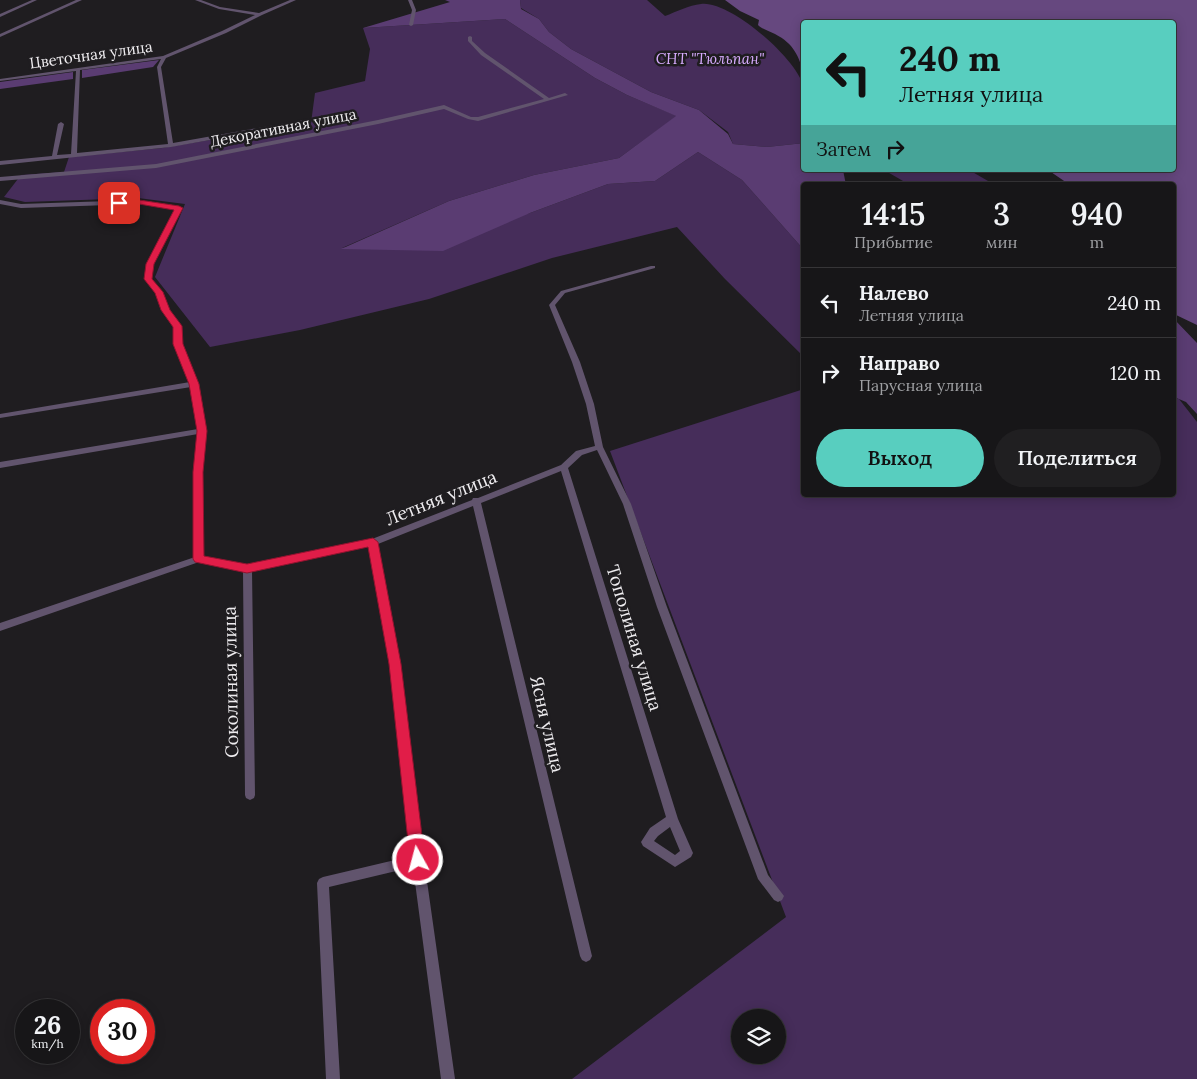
<!DOCTYPE html>
<html lang="ru">
<meta charset="utf-8">
<style>
body{margin:0;font-family:Lora,serif;background:#201f21;color:#f1f3f6;height:100vh;display:flex;flex-direction:column;font-size:19px;white-space:nowrap}
*{box-sizing:border-box;margin:0}
p{font-size:16px;color:#9e9fa2}
.icon{flex:none;width:28px;height:28px;fill:none;stroke:currentColor;stroke-width:2;stroke-linecap:round;stroke-linejoin:round}
.map{position:relative;flex:1;overflow:hidden}
.panel{position:absolute;left:801px;top:182px;width:375px;height:315px;display:flex;flex-direction:column;background:#171618;border-radius:5px;box-shadow:0 2px 12px #0003,0 0 0 1px #363537}
.panel>*{flex:none}
.top-card{position:absolute;left:801px;top:20px;width:375px;height:152px;border-radius:5px;box-shadow:0 2px 12px #0003,0 0 0 1px #363537;background:#58cebf;color:#111;overflow:hidden}
.tools{position:absolute;left:731px;top:1009px;display:grid;gap:10px}
.tools a{display:grid;place-items:center;width:55px;height:55px;border-radius:50%;background:#171618;box-shadow:0 2px 12px #0003,0 0 0 1px #363537;font-size:25px}
.speed{position:absolute;left:15px;top:999px;display:flex;gap:10px;font-size:25px;font-weight:700;text-align:center}
.speed>*{display:grid;place-content:center;width:65px;height:65px;border-radius:50%;background:#171618;box-shadow:0 2px 12px #0003,0 0 0 1px #363537;line-height:1}
.speed small{font-size:12px;font-weight:400}
.speed .limit{border:8px solid #d22;background:#fff;color:#111}
.pin{position:absolute;display:grid;place-items:center;width:42px;height:42px;color:#fff;margin:-21px;border-radius:10px;box-shadow:0 2px 8px #0006}
.me{position:absolute;width:55px;margin:-28px;rotate:353deg;stroke-linejoin:round;filter:drop-shadow(0 0 4px #0008)}
.turn{display:flex;align-items:center;gap:18px;height:105px;padding:0 15px;font-size:22px}
.turn .icon{width:65px;height:65px;stroke-width:2.5}
.turn b{display:block;font-size:35px;line-height:42px}
.then{display:flex;align-items:center;height:48px;padding:0 15px;background:#0003;gap:10px;font-size:19px}
.eta{display:flex;justify-content:space-evenly;align-items:center;height:85px;text-align:center}
.eta b{font-size:30px;font-weight:600;line-height:35px}
.action{display:flex;gap:10px;margin-top:auto;padding:10px 15px}
.action a{flex:1;height:58px;border-radius:30px;background:#58cebf;color:#111;font-size:20px;font-weight:600;line-height:58px;text-align:center}
.action a+a{background:#201f21;color:#f1f3f6}
ul{padding:0;list-style:none}
li{display:flex;align-items:center;gap:15px;height:70px;padding:0 15px;border-top:1px solid #363537}
li div{flex:1}
li b{display:block;font-size:19px}
li em{font-style:normal}
.map>svg:first-child{display:block}
.green{fill:#462d5a;fill-rule:evenodd}
.forest{fill:#5a3c72}
.water{fill:#66487f}
.lines{fill:none;stroke-linecap:round;stroke-linejoin:round}
.minor{fill:#61546d;fill-rule:evenodd}
.route{fill:#e11d48;stroke:#92132f}
.labels{text-anchor:middle;stroke-width:5;stroke-linejoin:round;paint-order:stroke}
.far-street-label{font-size:15px;fill:#eeecef;stroke:#1f1d20}
.far-park-label{font-size:15px;font-style:italic;fill:#d8acff;stroke:#1f1d20}
.street-label{font-size:18px;fill:#eeecef;stroke:#1f1d20}
</style>
<div class="map">
<svg width="1197" height="1079" viewBox="0 0 1197 1079">
<rect width="100%" height="100%" fill="#1f1d20"/>
<g class="green">
<path d="M520,0h127l18,16c11,-4 24,-11 36,-12 29,-4 99,57 103,85 2,17 0,36 0,54l-37,4 -34,-3 -5,-12 -29,-22 -48,-18 -80,-43 -22,-17 -10,-13 -18,-11z"/>
<polygon points="505,19 595,78 627,95 677,116 619,158 534,175 449,201 342,248 530,213 608,184 655,181 698,152 742,180 804,250 804,357 725,279 677,227 552,258 429,299 300,330 210,347 155,277 185,204 138,198 25,202 4,197 21,175 64,172 69,157 162,148 311,123 315,93 365,81 370,49 363,28"/>
<polygon points="884,170 969,170 995,185 910,185"/>
<path d="M804,389v106h370v-97l5,1 18,23v657h-625l214,-162 -176,-466zM740,1018h38v37h-38z"/>
</g>
<g class="forest">
<polygon points="445,0 520,0 521,9 539,19 549,32 571,49 651,92 699,110 728,134 733,144 767,147 804,143 804,170 843,170 846,185 804,185 804,250 742,180 698,152 655,181 608,184 530,213 443,251 341,249 449,201 534,175 619,158 676,116 627,95 595,78 505,19 363,28 450,2"/>
<polygon points="159,60 153,67 82,78 82,70"/>
<polygon points="73,72 73,79 0,89 0,82"/>
<polygon points="1174,319 1197,343 1197,414 1186,402 1174,397"/>
</g>
<path class="water" d="M725,0h472v325l-23,-11v-129h-104l-22,-15h126v-148h-370v53c-5,-19 -10,-31 -29,-41 -6,-3 -13,-5 -17,-9l1,-5 -19,-9z"/>
<g class="lines">
<g class="minor">
<polygon points="32,0 37,0 0,17 0,14"/>
<polygon points="76,0 82,0 0,37 0,34"/>
<path d="M195,0h6l19,7 39,6 31,-13h6l-34,15 -36,18 -60,25 -5,9 12,76 136,-24 2,1v2l-140,25 -171,18v-4l52,-5 6,-32 3,-2 3,2 -7,31 14,-1 5,-83 -76,10v-2l163,-23 59,-25 33,-16 -36,-6zM161,59l-4,8 11,77 -91,9 3,-83z"/>
<polygon points="408,0 412,0 416,10 413,25 411,26 409,25 412,10"/>
<polygon points="470,36 472,37 472,41 485,53 549,98 565,93 568,95 478,121 468,119 444,109 378,124 156,168 0,181 0,177 156,164 378,120 444,105 471,117 478,117 544,99 481,55 468,41 468,37"/>
<path d="M0,200l21,4 118,-4 40,6 3,2 -29,56 -2,15 11,13 7,18 12,17 1,18 16,39 8,47 -4,41 1,85 44,8 125,-26 100,-39 1,-2h5l83,-33 15,-14 19,-5 -9,-42 -14,-42 -23,-57 12,-14 90,-25h4v2l-90,25 -10,12 25,57 14,42 9,43 28,57 36,103 101,268 16,21 -2,4 -4,2 -4,-2 -16,-21 -101,-272 -34,-103 -26,-54 -15,5 -14,13 110,351 15,34 -2,4 -16,10 -32,-21 -2,-4 9,-14 16,-11 -105,-346 -80,32 111,453 -2,4 -4,2 -4,-2 -2,-4 -107,-450 -95,38 22,120 24,196 31,219h-14l-28,-212 -84,20 11,192h-14l-9,-196 2,-4 4,-2 89,-21 -22,-192 -21,-118 -117,24 3,225 -1,3 -4,2 -4,-2 -1,-3 -2,-224 -44,-9 -199,69v-8l195,-66 -1,-85 4,-38 -198,34v-6l198,-33 -7,-42 -191,31v-4l190,-32 -16,-37 1,-18 -12,-17 -7,-18 -11,-13 2,-15 28,-55 -36,-5 -118,4 -21,-4zM670,827l10,24 -5,4 -21,-14 4,-5z"/>
</g>
</g>
<polygon class="route" points="119,200 139,200 179,206 183,208 154,264 152,279 163,292 170,310 182,326 183,344 199,384 207,431 203,472 204,556 247,564 373,538 378,542 401,664 425,860 423,865 418,867 412,865 410,860 389,664 368,547 247,573 195,562 193,559 193,472 197,431 189,384 173,344 173,327 161,310 155,293 144,279 146,264 174,210 139,204 116,204 116,201"/>
<g class="labels">
<g class="far-street-label">
<text transform="translate(91 55) rotate(-8)" y="5">Цветочная улица</text>
<text transform="translate(283 128) rotate(-11)" y="5">Декоративная улица</text>
</g>
<g class="far-park-label">
<text x="710" y="64">СНТ "Тюльпан"</text>
</g>
<g class="street-label">
<text transform="translate(441 498) rotate(-22)" y="6">Летняя улица</text>
<text transform="translate(634 638) rotate(73)" y="6">Тополиная улица</text>
<text transform="translate(231 682) rotate(-91)" y="6">Соколиная улица</text>
<text transform="translate(547 724) rotate(77)" y="6">Ясня улица</text>
</g>
</g>
</svg>
<div class="tools">
<a><svg class="icon" aria-label="layers" viewBox="0 0 24 24"><path d="M12 4l9 5-9 5-9-5zM3 14l9 5 9-5"/></svg></a>
</div>
<div class="speed"><div>26<small>km/h</small></div><div class="limit">30</div></div>
<div class="pin" style="left:119px;top:203px;background:#d93025"><svg class="icon" aria-label="arrive" viewBox="0 0 24 24"><path d="M6 21V4h12l-3 4 3 4H6"/></svg></div>
<svg class="me" style="left:418px;top:860px" viewBox="-20 -20 40 40"><circle r="17" fill="#e11d48" stroke="#fff" stroke-width="3"/><path d="M0-11L8 9 0 5-8 9z" fill="#fff"/></svg>
<div class="top-card">
<div class="turn"><svg class="icon" aria-label="left" viewBox="0 0 24 24"><path d="M17 20v-9H6M10 6l-5 5 5 5"/></svg><div><b>240 m</b>Летняя улица</div></div>
<div class="then">Затем<svg class="icon" aria-label="right" viewBox="0 0 24 24"><path d="M7 20v-9h11M14 6l5 5-5 5"/></svg></div>
</div>
<section class="panel">
<div class="eta">
<div><b>14:15</b><p>Прибытие</p></div>
<div><b>3</b><p>мин</p></div>
<div><b>940</b><p>m</p></div>
</div>
<ul>
<li><svg class="icon" aria-label="left" viewBox="0 0 24 24"><path d="M17 20v-9H6M10 6l-5 5 5 5"/></svg><div><b>Налево</b><p>Летняя улица</p></div><em>240 m</em></li>
<li><svg class="icon" aria-label="right" viewBox="0 0 24 24"><path d="M7 20v-9h11M14 6l5 5-5 5"/></svg><div><b>Направо</b><p>Парусная улица</p></div><em>120 m</em></li>
</ul>
<div class="action"><a>Выход</a><a>Поделиться</a></div>
</section>
</div>
